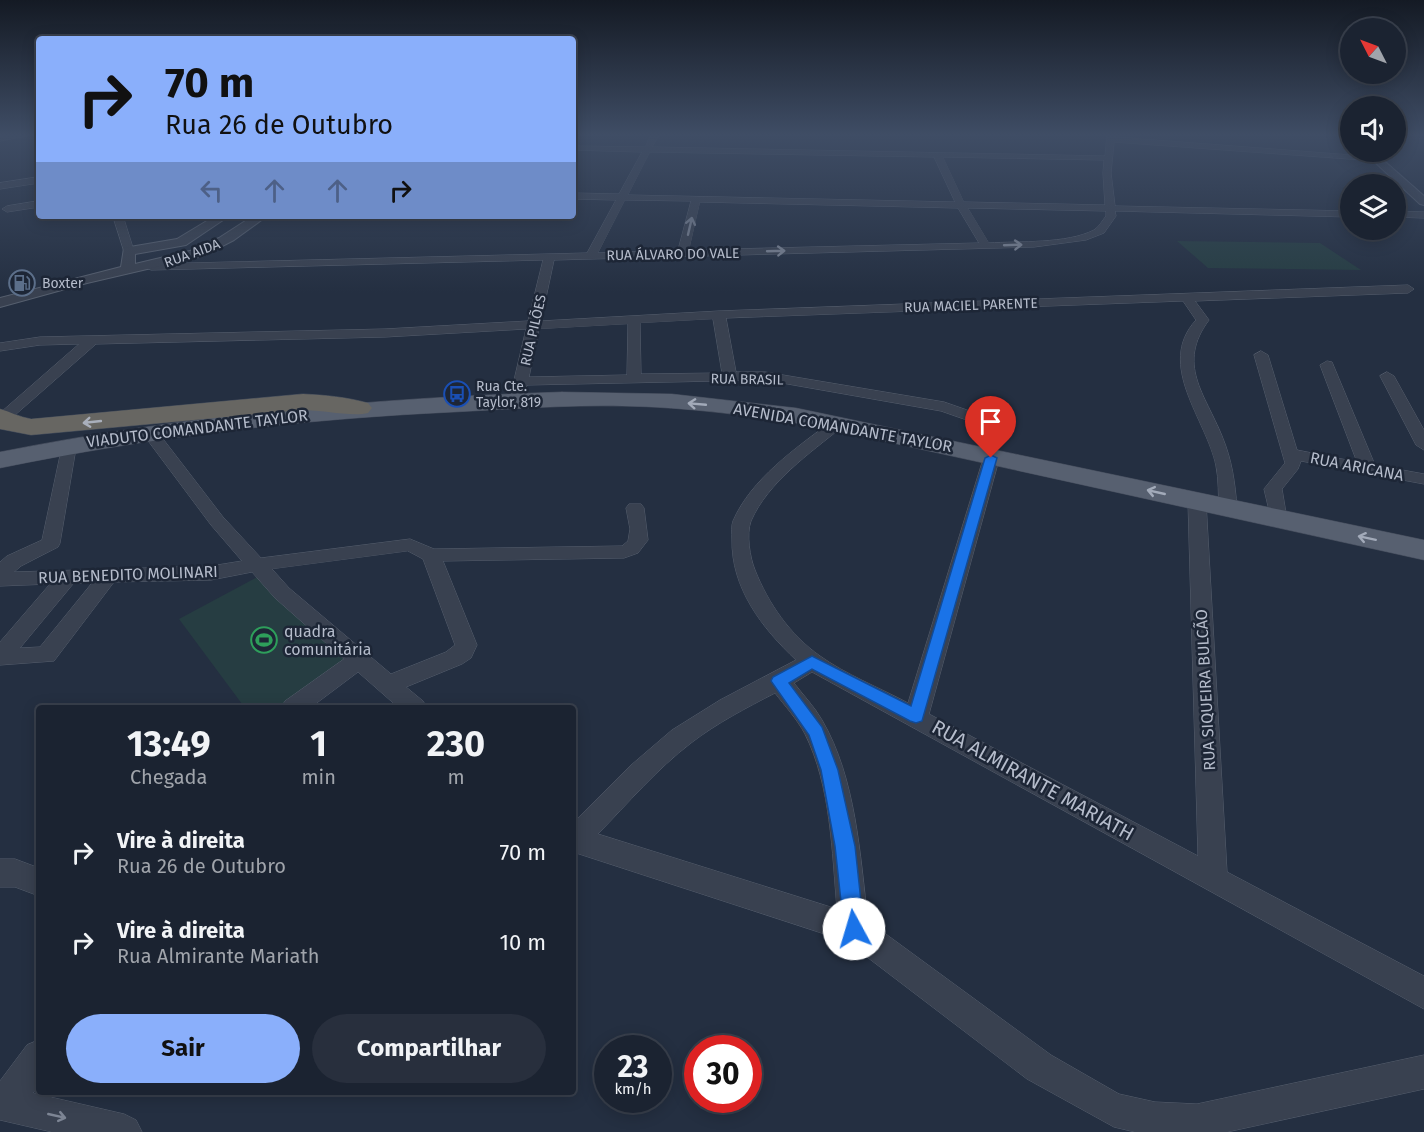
<!DOCTYPE html>
<html lang="pt">
<meta charset="utf-8">
<style>
body{margin:0;font-family:"Fira Sans",sans-serif;background:#282f3d;color:#f1f3f6;height:100vh;display:flex;flex-direction:column;font-size:22px;white-space:nowrap}
*{box-sizing:border-box;margin:0}
p{font-size:20px;color:#a0a4ab}
.icon{flex:none;width:33px;height:33px;fill:none;stroke:currentColor;stroke-width:2;stroke-linecap:round;stroke-linejoin:round}
.map{position:relative;flex:1;overflow:hidden}
.side{position:absolute;left:36px;top:705px;width:540px;height:390px;display:flex;flex-direction:column;background:#1b2331;border-radius:6px;box-shadow:0 3px 15px #0003,0 0 0 2px #39404d}
.side>*{flex:none}
.hud{position:absolute;left:36px;top:36px;width:540px;height:183px;border-radius:6px;box-shadow:0 3px 15px #0003,0 0 0 2px #39404d;background:#8aaffb;color:#111;overflow:hidden}
.needle{width:39px;rotate:312deg}
.tools{position:absolute;left:1340px;top:18px;display:grid;gap:12px}
.tools a{display:grid;place-items:center;width:66px;height:66px;border-radius:50%;background:#1b2331;box-shadow:0 3px 15px #0003,0 0 0 2px #39404d;font-size:30px}
.speed{position:absolute;left:594px;top:1035px;display:flex;gap:12px;font-size:30px;font-weight:700;text-align:center}
.speed>*{display:grid;place-content:center;width:78px;height:78px;border-radius:50%;background:#1b2331;box-shadow:0 3px 15px #0003,0 0 0 2px #39404d;line-height:1}
.speed small{font-size:15px;font-weight:400}
.speed .limit{border:9px solid #d22;background:#fff;color:#111}
.pin{position:absolute;display:grid;place-items:center;width:51px;height:51px;color:#fff;margin:-62px -26px;border-radius:50% 50% 50% 0;rotate:-45deg;box-shadow:0 0 6px #0007}
.pin .icon{rotate:45deg}
.me{position:absolute;width:66px;margin:-33px;rotate:354deg;stroke-linejoin:round;filter:drop-shadow(0 0 4px #0008)}
.turn{display:flex;align-items:center;gap:21px;height:126px;padding:0 30px;font-size:27px}
.turn .icon{width:78px;height:78px;stroke-width:2.5}
.turn b{display:block;font-size:42px;line-height:51px}
.lanes{display:flex;align-items:center;height:57px;padding:0 30px;background:#0003;justify-content:center;gap:30px;direction:ltr}
.lanes .off{opacity:.35}
.eta{display:flex;justify-content:space-evenly;align-items:center;height:102px;text-align:center}
.eta b{font-size:36px;font-weight:700;line-height:42px}
.button{display:flex;gap:12px;margin-top:auto;padding:12px 30px}
.button a{flex:1;height:69px;border-radius:36px;background:#8aaffb;color:#111;font-size:24px;font-weight:700;line-height:69px;text-align:center}
.button a+a{background:#282f3d;color:#f1f3f6}
ul{padding:0;list-style:none}
li{display:flex;align-items:center;gap:18px;height:90px;padding:0 30px}
li div{flex:1}
li b{display:block;font-size:22px}
li em{font-style:normal}
.map>svg:first-child{display:block}
.green{fill:#263d42}
.lines{fill:none;stroke-linecap:round;stroke-linejoin:round}
.minor-casing{stroke:#565f6e;stroke-width:1}
.tertiary-casing{stroke:#565f6e;stroke-width:2}
.primary-casing{stroke:#424a5a;stroke-width:1}
.trunk-casing{stroke:#434c5b;stroke-width:1}
.minor{fill:#394150;fill-rule:evenodd}
.tertiary{fill:#394150;fill-rule:evenodd}
.primary{fill:#576070;fill-rule:evenodd}
.trunk{fill:#676662;fill-rule:evenodd}
.oneway{stroke:#7d8594}
.oneway2{stroke:#a2aab9}
.oneway3{stroke:#a9afbb}
.route{fill:#1a73e8;stroke:#114b97;stroke-width:1.5}
.labels{text-anchor:middle;stroke-width:5;stroke-linejoin:round;paint-order:stroke}
.far-street-label{font-size:14px;fill:#b5bccb;stroke:#1d2636}
.far-poi-label{font-size:14px;fill:#b5bccb;stroke:#1d2636;text-anchor:start}
.street-label{font-size:16px;fill:#b5bccb;stroke:#1d2636}
.poi-label{font-size:16px;fill:#b5bccb;stroke:#1d2636;text-anchor:start}
.near-street-label{font-size:20px;fill:#b5bccb;stroke:#1d2636}
</style>
<div class="map">
<svg width="1424" height="1132" viewBox="0 0 1424 1132">
<rect width="100%" height="100%" fill="#242f41"/>
<g class="green">
<polygon points="1177,241 1320,243 1361,270 1208,268"/>
<polygon points="261,575 358,660 292,708 245,708 179,619"/>
</g>
<g class="lines">
<g class="minor-casing">
<g id="minor">
<polygon points="14,135 32,135 0,141 0,137"/>
<path d="M651,135h8l-7,12 453,9 2,-21h8v2l262,20 4,2 -4,2 -263,-19 -3,31 4,33 235,5v6l-235,-6 1,5 -12,17 -18,7 -52,7 -480,13 -13,61 178,-10 689,-26 6,4 -6,4 -213,8 14,19c-33,44 -4,74 13,116 10,24 13,46 15,72l-3,4h-12l-3,-4c-1,-13 0,-28 -3,-42 -9,-46 -61,-101 -20,-146l-13,-19 -457,17 10,54h29l179,30 66,23 2,3 -8,5 -63,-22 -176,-31 -238,5 -4,11 -5,1 -7,-4 15,-64 -141,8 -289,7 -89,78 -7,1v-10l79,-69 -39,1 -40,6v-8l40,-6 345,-8 143,-8 15,-61 -392,10 -6,-3 6,-3 436,-11 29,-53 -43,-1v-6l46,1 23,-42 -69,-2v-4l72,1zM650,152l284,5 21,45 -327,-7zM943,157l161,3 -1,13 2,32 -141,-3zM625,200l66,1 -13,49 -80,3zM700,202l258,6 21,35 -290,7zM968,208l138,3v5c-4,5 -7,11 -12,14 -27,14 -75,11 -105,13zM713,319l9,54 -81,1 -1,-51zM628,324l-1,51 -98,2 10,-48z"/>
<polygon points="39,177 39,183 0,189 0,183"/>
<polygon points="39,201 39,207 7,212 2,209 7,206"/>
<polygon points="1395,211 1424,212 1424,218 1395,217"/>
<polygon points="113,216 123,216 134,251 133,253 129,254 124,251"/>
<polygon points="1261,351 1268,355 1297,450 1357,462 1320,365 1327,361 1332,362 1375,465 1424,474 1424,484 1301,461 1298,469 1282,489 1287,519 1284,523 1272,523 1264,489 1285,463 1254,355"/>
<polygon points="1387,372 1394,376 1424,430 1424,450 1416,445 1380,376"/>
<path d="M837,419l5,2 3,3 -3,3c-32,26 -74,55 -91,94 -5,13 -1,37 4,49 13,33 35,65 65,86 25,18 60,32 88,47l76,-247 8,-5 6,2 2,3 -71,258 269,142 -10,-354 3,-4h12l3,4 21,370 197,104v33l-612,-337 -18,11c9,12 20,23 28,37 34,58 38,135 46,201l183,134 68,39 36,8 42,2 227,-49v34l-197,43h-92l-21,-5 -87,-48 -181,-138 -273,-89v-29l57,-57 42,-36 48,-30 76,-40c-34,-32 -65,-72 -64,-121 0,-6 -1,-13 1,-18 18,-42 63,-73 99,-100zM775,693c10,13 22,26 30,41 26,52 27,118 32,175l-239,-75c30,-31 59,-65 93,-91 26,-20 55,-35 84,-50z"/>
<path d="M154,433l6,2 63,82 38,41 149,-19 24,10 188,-3 6,-5 2,-12 -4,-21 3,-4h12l3,4 4,32 -10,13 -14,5 -181,3 34,84 -6,13 -9,6 -56,23 17,14 4,7h-28l-41,-36 -48,36h-29l4,-7 59,-42 -69,-61 -23,-26 -41,8 -97,2 -60,79 -54,4v-23l50,-58 -50,2v-24l7,-6 35,-16 19,-89h12l2,3 -15,89 -2,4 -37,19 -7,6 197,-6 31,-5 -31,-36 -65,-87zM408,551l15,8 32,86 -9,7 -55,22 -102,-86 -17,-19zM92,583l-52,64 -20,1 53,-64z"/>
<polygon points="0,859 15,859 39,868 39,896 15,887 0,887"/>
<polygon points="39,1040 39,1085 33,1093 124,1114 136,1120 142,1132 52,1132 0,1120 0,1081 27,1045"/>
</g>
</g>
<g class="tertiary-casing">
<g id="tertiary">
<polygon points="1364,152 1374,152 1424,196 1424,205 1420,204"/>
<polygon points="215,216 229,216 186,245 135,254 135,264 194,250 219,238 253,216 267,216 234,240 203,256 87,283 0,307 0,298 121,267 124,248 177,239"/>
</g>
</g>
<g class="primary-casing">
<path id="primary" d="M562,392l110,2 124,14 628,132v20l-604,-133c-66,-11 -132,-20 -198,-21 -56,-1 -112,3 -168,6 -153,7 -304,25 -454,56v-16c186,-37 373,-54 562,-60z"/>
</g>
<g class="trunk-casing">
<path id="trunk" d="M303,394c22,1 43,3 65,9l4,5 -4,5c-15,4 -47,-3 -65,-3l-272,25 -31,-6v-20c11,3 19,8 31,10z"/>
</g>
<use href="#minor" class="minor"/>
<use href="#tertiary" class="tertiary"/>
<use href="#primary" class="primary"/>
<use href="#trunk" class="trunk"/>
</g>
<defs><path id="oneway-shaft" d="M-6 0H5M1.5-3L5.5 0L1.5 3" fill="none" stroke-width="1.6" stroke-linecap="round" stroke-linejoin="round" transform="scale(1.5)"/></defs>
<g class="oneway">
<use href="#oneway-shaft" transform="translate(690 226) rotate(-77)"/>
<use href="#oneway-shaft" transform="translate(1013 245) rotate(-2)"/>
<use href="#oneway-shaft" transform="translate(776 251) rotate(-2)"/>
<use href="#oneway-shaft" transform="translate(57 1116) rotate(13)"/>
</g>
<g class="oneway2">
<use href="#oneway-shaft" transform="translate(697 404) rotate(-175)"/>
<use href="#oneway-shaft" transform="translate(1156 492) rotate(-167)"/>
<use href="#oneway-shaft" transform="translate(1367 538) rotate(-168)"/>
</g>
<use class="oneway3" href="#oneway-shaft" transform="translate(92 422) rotate(174)"/>
<linearGradient id="sky" x2="0" y2="1"><stop stop-color="#141a24"/><stop offset="0.46" stop-color="#3f4d65"/><stop offset="1" stop-color="#3f4d65" stop-opacity="0"/></linearGradient>
<rect width="1424" height="293" fill="url(#sky)"/>
<polygon class="route" points="991,455 997,458 922,721 916,723 910,721 812,669 789,683 822,727 838,770 855,846 864,929 861,936 854,939 847,936 844,929 835,846 821,770 809,735 771,681 773,677 812,656 911,706 985,458"/>
<defs>
<g id="fuel-ring" transform="scale(1.35)"><circle r="9.5" fill="#1d2636" stroke="#5c6f8a" stroke-width="1.5"/><path d="M-5.5-6h7V0h2V4h1.3V-2.5L3-4.5l.8-.8L6-3V5H2.5V1h-1V6h-7ZM-4.2-4.7v3.2H.2V-4.7Z" fill="#5c6f8a"/></g>
<g id="bus-ring" transform="scale(1.35)"><circle r="9.5" fill="#1d2636" stroke="#1a4fb4" stroke-width="1.5"/><path d="M-5-6H5V4H4V6H2V4H-2V6H-4V4H-5ZM-3.5-4V0h7V-4ZM-3.5 1.2v1.5H-2V1.2ZM2 1.2v1.5H3.5V1.2Z" fill="#1a4fb4"/></g>
<g id="stadium-ring" transform="scale(1.35)"><circle r="9.5" fill="#1d2636" stroke="#2e9e5b" stroke-width="1.5"/><path d="M0-5a6.5 5 0 1 0 0 10a6.5 5 0 1 0 0-10ZM-3.5-1.8h7v3.6h-7Z" fill="#2e9e5b"/></g>
</defs>
<g fill-rule="evenodd">
<use href="#fuel-ring" x="22" y="283"/>
<use href="#bus-ring" x="457" y="394"/>
<use href="#stadium-ring" x="264" y="640"/>
</g>
<g class="labels">
<g class="far-street-label">
<text transform="translate(192 253) rotate(-20)" y="5">RUA AIDA</text>
<text transform="translate(673 254) rotate(-1)" y="5">RUA ÁLVARO DO VALE</text>
<text transform="translate(971 305) rotate(-2)" y="5">RUA MACIEL PARENTE</text>
<text transform="translate(533 330) rotate(-77)" y="5">RUA PILÕES</text>
<text transform="translate(747 379) rotate(1)" y="5">RUA BRASIL</text>
</g>
<g class="far-poi-label">
<text x="42" y="288">Boxter</text>
<text x="476" y="391">Rua Cte.<tspan x="476" dy="16">Taylor, 819</tspan></text>
</g>
<g class="street-label">
<text transform="translate(843 427) rotate(10)" y="6">AVENIDA COMANDANTE TAYLOR</text>
<text transform="translate(197 428) rotate(-7)" y="6">VIADUTO COMANDANTE TAYLOR</text>
<text transform="translate(1357 466) rotate(11)" y="6">RUA ARICANA</text>
<text transform="translate(128 574) rotate(-2)" y="6">RUA BENEDITO MOLINARI</text>
<text transform="translate(1205 690) rotate(-93)" y="6">RUA SIQUEIRA BULCÃO</text>
</g>
<g class="poi-label">
<text x="284" y="637">quadra<tspan x="284" dy="18">comunitária</tspan></text>
</g>
<g class="near-street-label">
<text transform="translate(1033 780) rotate(29)" y="7">RUA ALMIRANTE MARIATH</text>
</g>
</g>
</svg>
<div class="tools">
<a><svg class="needle" viewBox="-14 -14 28 28"><path d="M0-13l5 13h-10z" fill="#e53935"/><path d="M0 13l5-13h-10z" fill="#a0a4ab"/></svg></a>
<a><svg class="icon" aria-label="sound" viewBox="0 0 24 24"><path d="M4 9h4l5-4v14l-5-4H4zM17 9q2 3 0 6"/></svg></a>
<a><svg class="icon" aria-label="layers" viewBox="0 0 24 24"><path d="M12 4l9 5-9 5-9-5zM3 14l9 5 9-5"/></svg></a>
</div>
<div class="speed"><div>23<small>km/h</small></div><div class="limit">30</div></div>
<div class="pin" style="left:991px;top:458px;background:#d93025"><svg class="icon" aria-label="arrive" viewBox="0 0 24 24"><path d="M6 21V4h12l-3 4 3 4H6"/></svg></div>
<svg class="me" style="left:854px;top:929px" viewBox="-20 -20 40 40"><circle r="19" fill="#fff"/><path d="M0-13L10 11 0 6-10 11z" fill="#1a73e8"/></svg>
<div class="hud">
<div class="turn"><svg class="icon" aria-label="right" viewBox="0 0 24 24"><path d="M7 20v-9h11M14 6l5 5-5 5"/></svg><div><b>70 m</b>Rua 26 de Outubro</div></div>
<div class="lanes"><svg class="icon off" aria-label="left" viewBox="0 0 24 24"><path d="M17 20v-9H6M10 6l-5 5 5 5"/></svg><svg class="icon off" aria-label="ahead" viewBox="0 0 24 24"><path d="M12 20V5M6 11l6-6 6 6"/></svg><svg class="icon off" aria-label="ahead" viewBox="0 0 24 24"><path d="M12 20V5M6 11l6-6 6 6"/></svg><svg class="icon" aria-label="right" viewBox="0 0 24 24"><path d="M7 20v-9h11M14 6l5 5-5 5"/></svg></div>
</div>
<section class="side">
<div class="eta">
<div><b>13:49</b><p>Chegada</p></div>
<div><b>1</b><p>min</p></div>
<div><b>230</b><p>m</p></div>
</div>
<ul>
<li><svg class="icon" aria-label="right" viewBox="0 0 24 24"><path d="M7 20v-9h11M14 6l5 5-5 5"/></svg><div><b>Vire à direita</b><p>Rua 26 de Outubro</p></div><em>70 m</em></li>
<li><svg class="icon" aria-label="right" viewBox="0 0 24 24"><path d="M7 20v-9h11M14 6l5 5-5 5"/></svg><div><b>Vire à direita</b><p>Rua Almirante Mariath</p></div><em>10 m</em></li>
</ul>
<div class="button"><a>Sair</a><a>Compartilhar</a></div>
</section>
</div>
